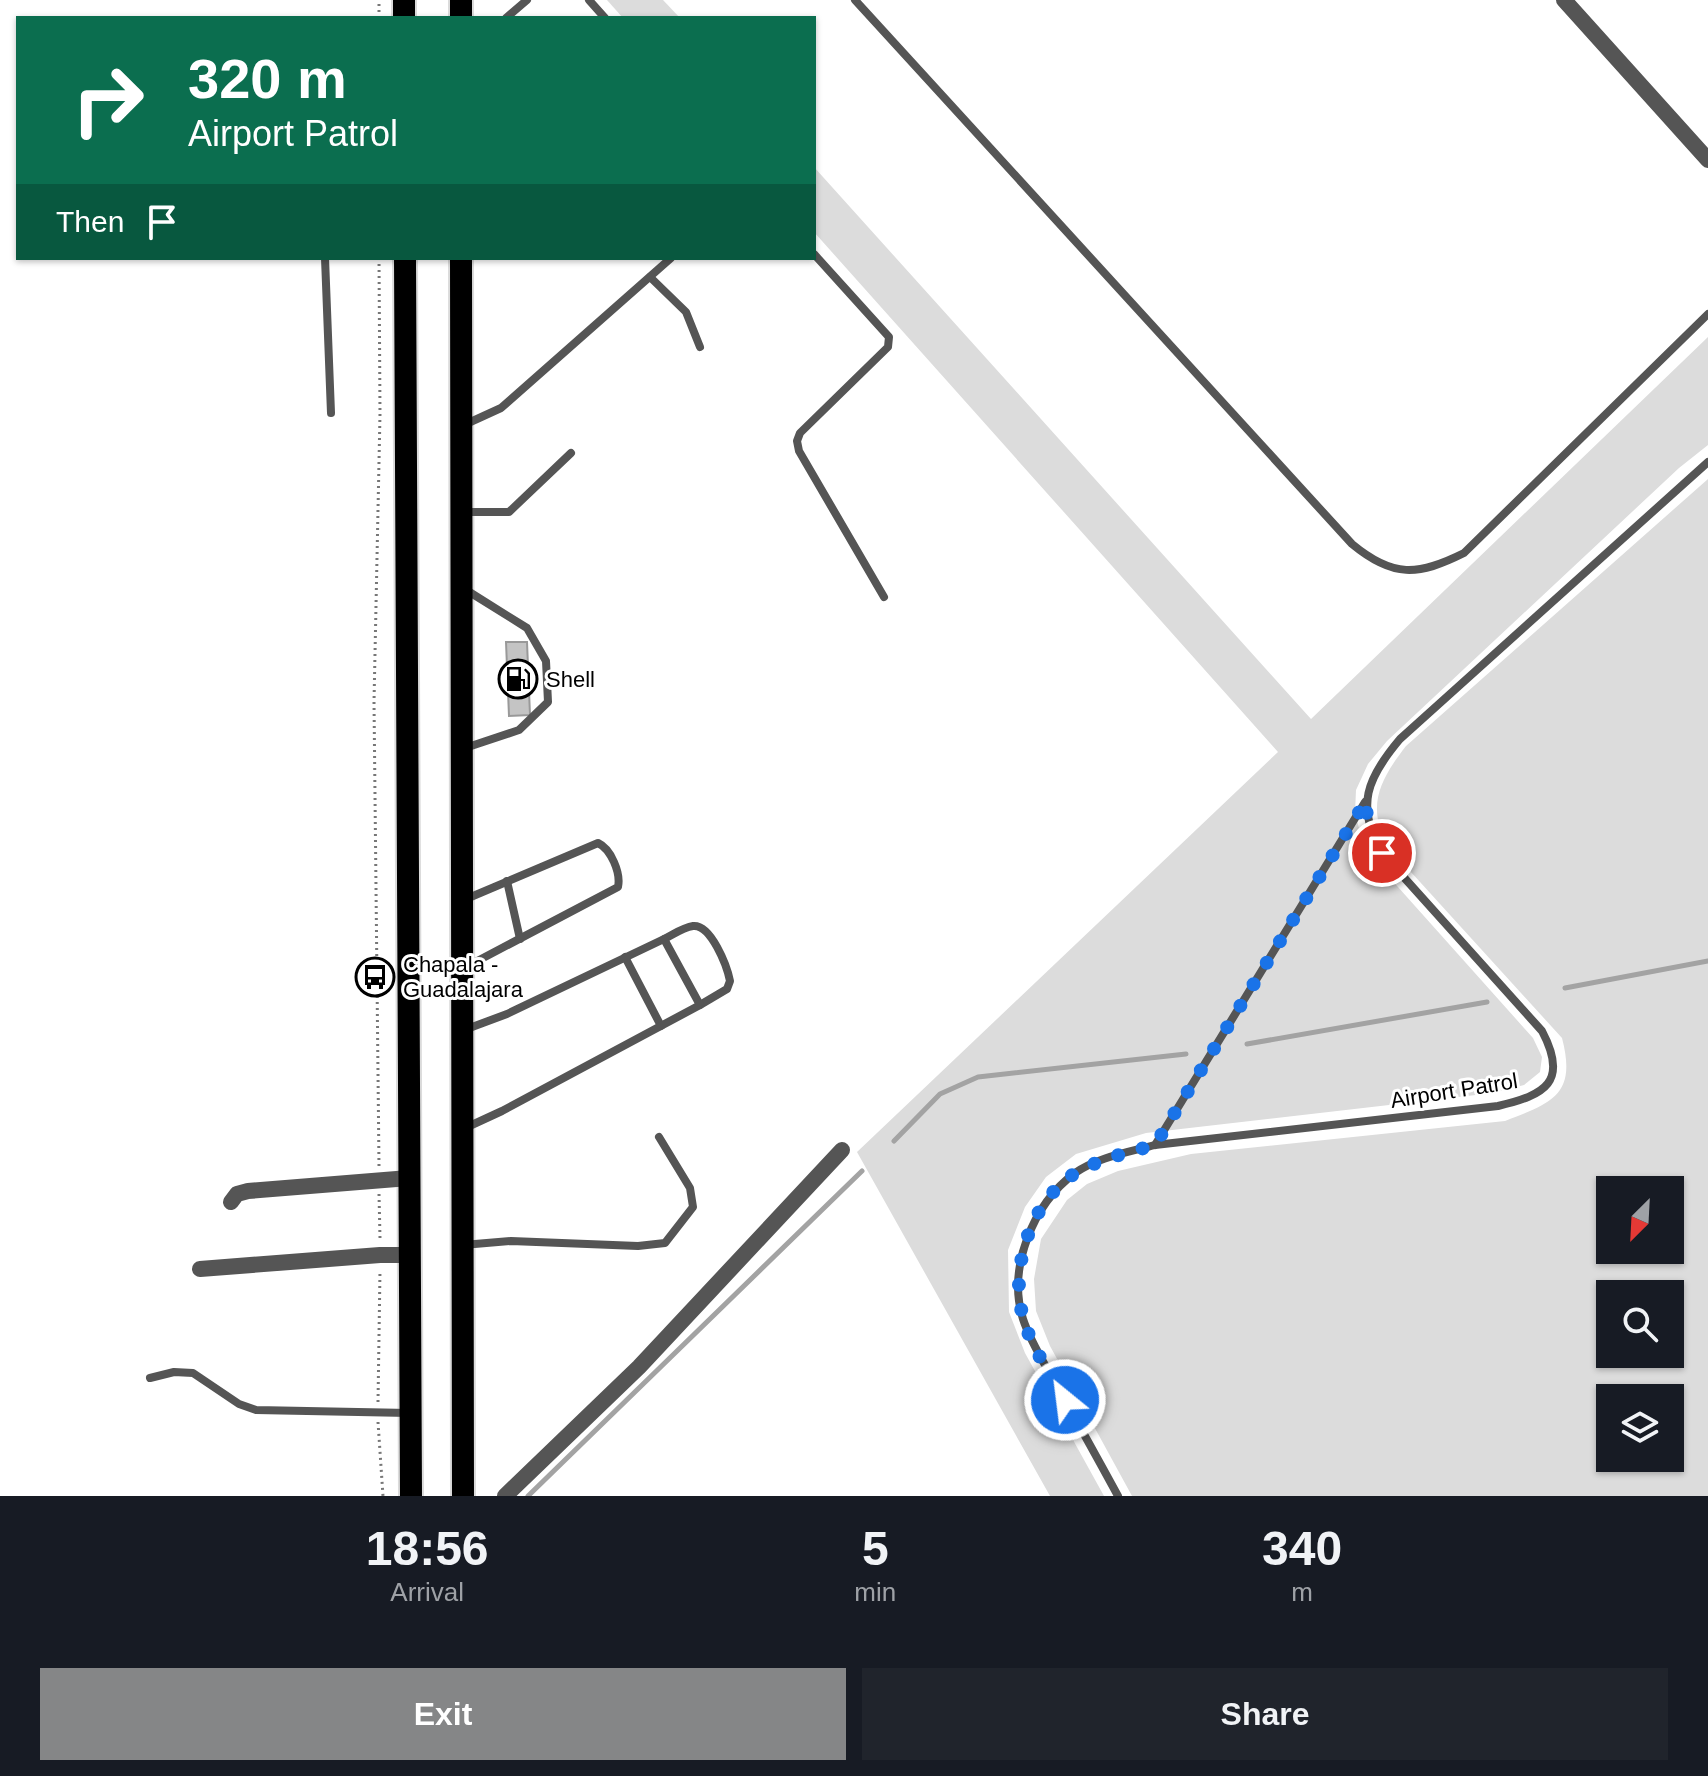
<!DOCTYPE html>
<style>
body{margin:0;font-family:Arial,sans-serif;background:#20242c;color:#f1f3f6;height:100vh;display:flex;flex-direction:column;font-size:30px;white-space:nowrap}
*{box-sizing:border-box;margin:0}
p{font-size:26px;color:#9ea1a6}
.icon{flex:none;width:44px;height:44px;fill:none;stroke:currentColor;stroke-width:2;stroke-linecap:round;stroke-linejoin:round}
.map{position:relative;height:1496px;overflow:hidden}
.sheet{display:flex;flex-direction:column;background:#171b24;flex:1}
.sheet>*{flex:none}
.top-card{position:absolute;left:16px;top:16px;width:800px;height:244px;border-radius:0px;box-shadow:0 2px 6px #0004;background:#0b6e4f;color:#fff;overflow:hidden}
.needle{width:52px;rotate:204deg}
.tools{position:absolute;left:1596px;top:1176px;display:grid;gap:16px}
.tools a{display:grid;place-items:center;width:88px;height:88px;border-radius:0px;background:#171b24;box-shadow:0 2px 6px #0004;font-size:40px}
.pin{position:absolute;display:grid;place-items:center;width:68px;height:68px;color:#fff;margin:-34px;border:4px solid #fff;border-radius:50%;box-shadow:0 2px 8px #0007}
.me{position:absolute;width:88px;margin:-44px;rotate:331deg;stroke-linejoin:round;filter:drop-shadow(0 0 6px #0008)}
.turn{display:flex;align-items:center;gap:28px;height:168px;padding:0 40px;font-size:36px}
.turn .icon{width:104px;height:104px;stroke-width:2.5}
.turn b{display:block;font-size:56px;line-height:68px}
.then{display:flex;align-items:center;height:76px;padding:0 40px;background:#0003;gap:16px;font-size:30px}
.eta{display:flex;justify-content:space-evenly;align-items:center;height:136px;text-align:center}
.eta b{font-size:48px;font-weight:600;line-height:56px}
.button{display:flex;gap:16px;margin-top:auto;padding:16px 40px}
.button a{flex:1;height:92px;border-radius:0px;background:#858687;color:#fff;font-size:32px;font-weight:600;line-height:92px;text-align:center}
.button a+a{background:#20242c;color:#f1f3f6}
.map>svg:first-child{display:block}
.green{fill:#dcdcdc;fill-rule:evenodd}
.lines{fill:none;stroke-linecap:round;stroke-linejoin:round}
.stream{stroke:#a3a3a3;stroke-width:5}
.building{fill:#c4c4c4;stroke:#999;stroke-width:2}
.trunk-casing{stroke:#dbdbdb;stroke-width:26}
.path{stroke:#777;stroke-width:3;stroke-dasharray:2 4;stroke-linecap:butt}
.service{stroke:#555;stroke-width:8}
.minor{stroke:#555;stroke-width:16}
.tertiary{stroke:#555;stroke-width:16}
.trunk{stroke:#000;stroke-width:22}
.route{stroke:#1a73e8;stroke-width:14;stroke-dasharray:0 25.2}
.labels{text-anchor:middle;stroke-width:6;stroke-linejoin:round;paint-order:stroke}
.poi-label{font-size:22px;fill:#000;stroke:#fff;text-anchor:start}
.street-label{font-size:22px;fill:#000;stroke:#fff}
</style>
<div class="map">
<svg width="1708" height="1496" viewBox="0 0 1708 1496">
<rect width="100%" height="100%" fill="#fff"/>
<g class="green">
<polygon points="607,0 663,0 680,18 623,18"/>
<polygon points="814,167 1311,719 1708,337 1708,445 1679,468 1387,741 1368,764 1356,790 1355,813 1360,832 1381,868 1533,1038 1542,1057 1540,1072 1524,1085 1493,1093 1146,1133 1076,1154 1046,1177 1025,1207 1008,1250 1009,1312 1025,1353 1104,1496 1050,1496 857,1152 1278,752 814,232"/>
<path d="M1708,479v1017h-576l-82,-150 -14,-35 -2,-32 7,-40 26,-39 20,-16 31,-13 73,-17 314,-33c47,-18 72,-26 57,-83l-172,-189c-25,-41 -11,-68 16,-103zM1670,1190v60h-60v-60zM1610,1294h60v60h-60zM1610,1398h60v60h-60z"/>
</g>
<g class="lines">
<g class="stream">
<polyline points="1565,988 1708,961"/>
<polyline points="1247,1044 1487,1002"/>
<polyline points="894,1141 940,1094 978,1077 1186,1054"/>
<polyline points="528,1496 862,1171"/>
</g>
</g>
<polygon class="building" points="506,642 527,642 530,715 509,716"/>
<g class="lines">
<g class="trunk-casing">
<g id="trunk">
<polyline points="404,0 404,18"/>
<polyline points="461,0 461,18"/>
<polyline points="405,258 411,1496"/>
<polyline points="461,258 463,1496"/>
</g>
</g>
<g class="path">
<polyline points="379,18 379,0"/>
<polyline points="379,1166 374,702 380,414 379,258"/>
<polyline points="379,1194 380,1238"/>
<polyline points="378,1402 380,1270"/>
<polyline points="378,1422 383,1496"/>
</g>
<g class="service">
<polyline points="589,0 605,18"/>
<path d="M855,0l497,544c41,34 66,32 112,9l244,-239"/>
<polyline points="506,18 527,0"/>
<polyline points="814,254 889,337 888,347 800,433 797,441 799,451 884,597"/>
<polyline points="325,258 331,413"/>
<polyline points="650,277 686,312 700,347"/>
<polyline points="466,424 501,408 671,258"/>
<polyline points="462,512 509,512 571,453"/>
<polyline points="462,749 519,730 548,702 546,661 527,628 463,588"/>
<polyline points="507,881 520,939"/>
<path d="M466,899l132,-56c13,6 23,30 20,44l-152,80"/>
<path d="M664,939c8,-4 20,-12 29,-13 18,-2 34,40 37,55l-3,8 -27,16"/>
<polyline points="625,957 661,1026"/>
<polyline points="463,1129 502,1111 700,1005 664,939 507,1014 464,1030"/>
<polyline points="1155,1145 1365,802"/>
<polyline points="463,1245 511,1241 638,1246 665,1243 693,1207 690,1188 659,1137"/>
<polyline points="150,1378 174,1372 193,1373 239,1404 256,1410 409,1413"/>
<path d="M1118,1496c-19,-35 -39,-71 -59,-106 -12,-23 -28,-46 -36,-71 -16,-51 10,-115 52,-146 23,-16 55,-21 80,-28l343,-39c47,-11 71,-24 44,-75l-160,-178c-27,-47 -15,-75 18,-114l308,-277"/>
</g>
<g class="minor">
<polyline points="231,1202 237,1194 248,1191 409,1178"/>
<polyline points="200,1269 380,1255 410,1255"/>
<polyline points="505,1496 639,1367 842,1150"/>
</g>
<polyline class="tertiary" points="1564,0 1708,160"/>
<use href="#trunk" class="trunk"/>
</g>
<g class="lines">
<path class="route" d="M1065,1400c-14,-26 -35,-54 -42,-83 -14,-50 9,-120 56,-146 24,-13 51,-19 76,-26l211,-344 1,19 15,33"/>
</g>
<defs>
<g id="fuel-ring" transform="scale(2)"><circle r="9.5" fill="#fff" stroke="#000" stroke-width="1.5"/><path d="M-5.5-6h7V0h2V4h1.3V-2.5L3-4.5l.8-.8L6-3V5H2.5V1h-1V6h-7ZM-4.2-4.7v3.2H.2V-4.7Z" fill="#000"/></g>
<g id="bus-ring" transform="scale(2)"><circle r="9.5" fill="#fff" stroke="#000" stroke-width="1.5"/><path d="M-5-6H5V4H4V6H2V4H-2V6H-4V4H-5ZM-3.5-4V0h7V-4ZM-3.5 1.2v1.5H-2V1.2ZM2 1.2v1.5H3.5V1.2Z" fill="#000"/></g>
</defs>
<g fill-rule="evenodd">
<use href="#fuel-ring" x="518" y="679"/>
<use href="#bus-ring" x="375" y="977"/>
</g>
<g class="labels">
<g class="poi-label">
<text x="546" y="687">Shell</text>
<text x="403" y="972">Chapala -<tspan x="403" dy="25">Guadalajara</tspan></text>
</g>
<g class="street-label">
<text transform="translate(1454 1090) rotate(-9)" y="8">Airport Patrol</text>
</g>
</g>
</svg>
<div class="tools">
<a><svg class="needle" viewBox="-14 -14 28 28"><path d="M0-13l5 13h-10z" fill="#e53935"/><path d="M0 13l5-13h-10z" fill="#9ea1a6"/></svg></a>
<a><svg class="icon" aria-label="search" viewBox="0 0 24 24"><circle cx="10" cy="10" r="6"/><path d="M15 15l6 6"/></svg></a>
<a><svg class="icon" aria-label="layers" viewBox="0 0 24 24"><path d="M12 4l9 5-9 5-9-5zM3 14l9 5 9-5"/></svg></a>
</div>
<div class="pin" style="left:1382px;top:853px;background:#d93025"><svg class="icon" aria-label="arrive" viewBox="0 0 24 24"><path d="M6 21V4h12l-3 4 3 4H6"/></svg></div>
<svg class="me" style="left:1065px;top:1400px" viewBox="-20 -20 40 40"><circle r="17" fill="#1a73e8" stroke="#fff" stroke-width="3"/><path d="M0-11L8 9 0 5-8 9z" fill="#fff"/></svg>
<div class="top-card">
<div class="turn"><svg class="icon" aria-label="right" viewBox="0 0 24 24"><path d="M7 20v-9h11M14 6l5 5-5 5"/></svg><div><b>320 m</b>Airport Patrol</div></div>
<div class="then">Then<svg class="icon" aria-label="arrive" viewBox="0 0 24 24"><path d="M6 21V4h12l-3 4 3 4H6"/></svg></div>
</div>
</div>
<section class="sheet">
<div class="eta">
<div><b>18:56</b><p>Arrival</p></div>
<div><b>5</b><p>min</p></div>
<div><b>340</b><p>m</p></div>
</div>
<div class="button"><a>Exit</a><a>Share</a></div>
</section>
